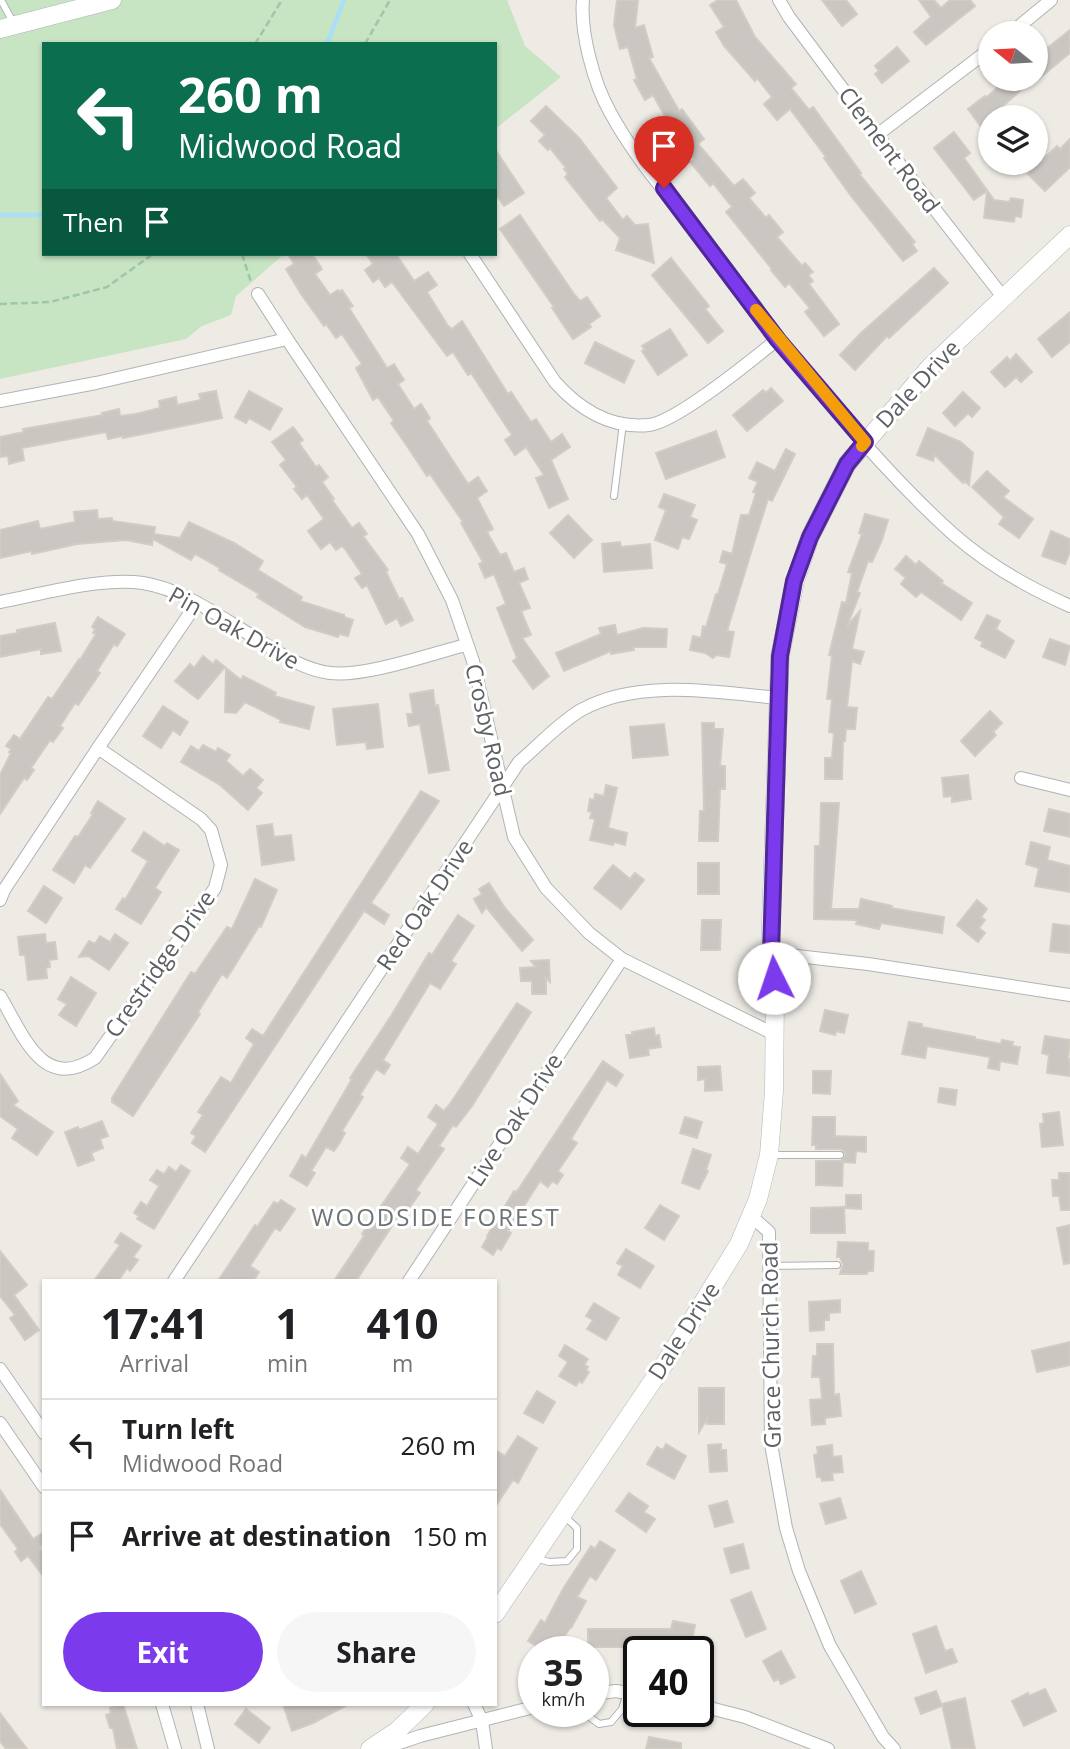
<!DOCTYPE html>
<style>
body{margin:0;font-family:"Open Sans",sans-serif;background:#f6f6f6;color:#202124;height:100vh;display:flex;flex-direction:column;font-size:26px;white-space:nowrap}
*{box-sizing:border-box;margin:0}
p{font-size:23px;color:#757577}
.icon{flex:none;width:38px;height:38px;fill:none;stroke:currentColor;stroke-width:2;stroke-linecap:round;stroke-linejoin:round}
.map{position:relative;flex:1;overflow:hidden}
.details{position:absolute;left:42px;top:1279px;width:455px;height:427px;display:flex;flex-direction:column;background:#fff;border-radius:0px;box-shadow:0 2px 5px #0004}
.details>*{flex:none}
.top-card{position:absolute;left:42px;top:42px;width:455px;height:214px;border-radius:0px;box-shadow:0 2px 5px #0004;background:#0b6e4f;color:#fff;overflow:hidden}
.needle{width:46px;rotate:288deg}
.fabs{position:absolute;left:978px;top:21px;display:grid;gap:14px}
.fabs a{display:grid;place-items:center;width:70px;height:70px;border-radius:50%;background:#fff;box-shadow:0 2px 5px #0004;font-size:35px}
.speed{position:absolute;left:518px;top:1636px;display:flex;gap:14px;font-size:35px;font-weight:700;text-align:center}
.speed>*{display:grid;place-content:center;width:91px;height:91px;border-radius:50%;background:#fff;box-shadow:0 2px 5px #0004;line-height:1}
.speed small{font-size:18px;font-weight:400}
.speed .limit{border:4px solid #111;border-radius:10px;background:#fff;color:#111}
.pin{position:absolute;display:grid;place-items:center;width:60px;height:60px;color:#fff;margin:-72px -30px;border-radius:50% 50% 50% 0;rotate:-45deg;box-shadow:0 0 7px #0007}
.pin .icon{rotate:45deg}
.me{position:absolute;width:77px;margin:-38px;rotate:356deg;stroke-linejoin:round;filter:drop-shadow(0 0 5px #0008)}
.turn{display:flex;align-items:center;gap:24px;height:147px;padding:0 21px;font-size:32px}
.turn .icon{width:91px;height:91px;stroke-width:2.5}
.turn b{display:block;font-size:49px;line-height:60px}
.then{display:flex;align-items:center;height:66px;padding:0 21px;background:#0003;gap:14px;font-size:26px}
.eta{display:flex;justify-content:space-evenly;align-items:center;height:119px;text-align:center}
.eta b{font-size:42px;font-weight:700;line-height:49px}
.cta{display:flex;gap:14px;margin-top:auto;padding:14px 21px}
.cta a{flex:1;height:80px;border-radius:42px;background:#7c3aed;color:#fff;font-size:28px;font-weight:700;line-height:80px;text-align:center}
.cta a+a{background:#f6f6f6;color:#202124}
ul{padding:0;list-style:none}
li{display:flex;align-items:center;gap:21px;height:91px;padding:0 21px;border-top:2px solid #e0e0e0}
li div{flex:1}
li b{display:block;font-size:26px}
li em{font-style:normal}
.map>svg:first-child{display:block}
.green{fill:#c7e4c3}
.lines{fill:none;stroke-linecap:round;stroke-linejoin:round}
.stream{stroke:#aadff9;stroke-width:4.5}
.building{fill:#cac6c1;stroke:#d2ccc4;stroke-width:2}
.lane-casing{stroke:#b0b3b6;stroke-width:8}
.street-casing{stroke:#b0b3b6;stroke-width:14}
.secondary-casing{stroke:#b1b5b9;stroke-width:19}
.path{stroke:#9ec7a5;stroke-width:2.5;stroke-dasharray:7 3.5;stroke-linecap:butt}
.lane{stroke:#fff;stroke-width:6}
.street{stroke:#fff;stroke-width:12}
.secondary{stroke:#fff;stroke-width:18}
.route-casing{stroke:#51269a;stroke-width:18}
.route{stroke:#7c3aed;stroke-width:12}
.slow{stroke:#f59e0b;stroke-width:12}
.labels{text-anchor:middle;stroke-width:6;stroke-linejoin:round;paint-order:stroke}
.street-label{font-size:23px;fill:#5d6164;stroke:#fff}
.neighbourhood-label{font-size:24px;letter-spacing:2px;fill:#6e7376;stroke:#fff}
</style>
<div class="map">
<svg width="1070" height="1749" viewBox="0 0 1070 1749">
<rect width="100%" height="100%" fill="#eeebe5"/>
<polygon class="green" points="0,0 507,0 525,46 561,77 495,129 495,44 44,44 44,254 284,254 236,296 231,315 202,326 186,339 0,379"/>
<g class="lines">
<g class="stream">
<polyline points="327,44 344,0"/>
<polyline points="0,215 44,215"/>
</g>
</g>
<g class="building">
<polygon points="617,0 638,0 635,28 644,25 653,57 649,58 679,111 682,109 704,139 698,144 734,186 743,179 755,193 749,198 766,218 769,215 783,232 777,237 802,266 805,263 813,272 808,275 813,281 809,284 839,324 824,336 805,312 810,308 789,283 785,287 771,270 772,269 726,212 732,207 713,183 710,186 690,162 694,159 678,137 671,142 659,126 667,120 653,95 645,100 634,80 637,79 628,47 620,49 614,25"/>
<polygon points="718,0 736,0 755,37 796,84 791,88 809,110 813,107 861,173 859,174 915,242 912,244 917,251 903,261 851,196 824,158 826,157 790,109 777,120 764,104 772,97 757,78 755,81 724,46 716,32 724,27 710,5"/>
<polygon points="822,0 846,0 857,14 842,26"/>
<polygon points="919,0 934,0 941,8 950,0 970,0 975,6 926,45 914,32 931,17"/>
<polygon points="1070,30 1070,53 1036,81 1036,57"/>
<polygon points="897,47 909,61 882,83 875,74 879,71 875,66"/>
<polygon points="1007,79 1034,79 990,117 990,139 968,109 985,96 986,98"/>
<polygon points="546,106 579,138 617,188 606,198 623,220 627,216 635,225 648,224 654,263 616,250 620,238 602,219 600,221 565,177 568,174 564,169 566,168 550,148 548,150 539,141 545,135 531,121"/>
<polygon points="954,132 970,153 964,158 994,200 1009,202 1011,198 1023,200 1021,217 1015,216 1014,222 984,218 987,191 974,200 934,148"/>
<polygon points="1070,139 1070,167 1045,191 1028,174 1057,146 1060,149"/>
<polygon points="495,149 524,193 504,206 495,193"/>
<polygon points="520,215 574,294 580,301 587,297 600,316 589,324 591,327 573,339 552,308 554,307 500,229"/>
<polygon points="288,254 312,254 322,269 315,274 330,295 338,290 340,292 342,290 353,306 349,308 387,368 394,364 404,380 398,384 414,409 421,404 430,418 427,421 468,484 478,477 487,491 477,498 493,529 487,532 500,555 506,553 514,572 524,568 528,579 519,583 530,608 521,611 531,635 522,638 549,676 533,689 513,661 517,658 497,608 506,604 494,574 485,578 479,564 483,562 461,523 463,522 430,474 427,476 407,446 391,423 394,421 378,397 373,400 356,368 362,364 342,334 336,338 326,324 324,326 301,294 286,269 294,264"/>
<polygon points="366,254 396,254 414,281 428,272 437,285 427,292 448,326 452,329 462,321 508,394 511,392 531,422 536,419 551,442 562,434 570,447 551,460 568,499 549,508 536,478 544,475 526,447 515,455 505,440 512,435 471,373 468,375 453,352 447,356 392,282 385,287 379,278 373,282 365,270 373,264"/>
<polygon points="671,258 709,306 705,309 723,331 708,343 652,275"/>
<polygon points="934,268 948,283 889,338 887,336 855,370 840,355 861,333"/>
<polygon points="1070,312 1070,342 1052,357 1038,339"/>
<polygon points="670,329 687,355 658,375 642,351 645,349 642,346"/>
<polygon points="595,342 634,361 624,383 585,363"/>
<polygon points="1016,354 1032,372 1021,382 1016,377 1005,387 991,372 1007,357 1010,361"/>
<polygon points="771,388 783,401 747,431 733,415 763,390 766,393"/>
<polygon points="216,391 222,418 123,438 123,436 108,439 106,432 22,448 24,460 9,464 8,456 0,457 0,437 24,432 23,429 103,415 102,413 119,409 120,416 136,414 160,408 159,401 176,397 177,405 201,400 199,394"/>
<polygon points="249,391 282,409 270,430 249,418 246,423 235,417"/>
<polygon points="963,392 980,408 972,417 968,413 955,426 943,413"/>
<polygon points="293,427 303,440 299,443 316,467 319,465 328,477 322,482 334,499 332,500 352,528 359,523 367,534 363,536 388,570 386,572 399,599 402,598 413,620 401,626 397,618 386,624 367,585 362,588 355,578 362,574 345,549 342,546 336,550 330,542 321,549 308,531 324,519 307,495 302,499 294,489 297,487 280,465 286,460 272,442"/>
<polygon points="928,428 961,442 973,453 969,485 964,481 963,483 935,455 933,461 917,455"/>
<polygon points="716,431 725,457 666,479 656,453"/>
<polygon points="786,449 795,454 772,501 768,499 753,546 727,631 734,632 729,657 716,655 713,658 705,653 690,650 693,636 701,638 703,626 706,627 716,594 718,594 727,564 720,562 723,551 732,554 741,515 749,515 756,493 753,492 758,482 749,478 757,462 775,471"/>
<polygon points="987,471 1009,491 1003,497 1033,519 1019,538 999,524 1004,517 972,487"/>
<polygon points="664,494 695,505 690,517 697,520 689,539 682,537 678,549 655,540 666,510 659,507"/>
<polygon points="97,510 98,519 112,518 112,521 155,527 154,534 180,538 189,522 234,543 263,561 258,570 302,597 300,601 344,615 344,617 353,620 348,636 339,634 338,637 305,627 257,597 259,594 219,570 220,568 195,554 191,560 153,539 152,545 126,540 77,544 32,554 32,551 0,558 0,530 38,521 40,529 75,522 74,512"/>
<polygon points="865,514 888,520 882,540 872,562 868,561 857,592 860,593 847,626 860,611 852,649 864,652 860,664 852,661 847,707 857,708 855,729 846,729 845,741 843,741 842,779 825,779 825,758 832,758 834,733 829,732 832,699 827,699 832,656 829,655 842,602 846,603 852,573 848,572 862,534 859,533"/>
<polygon points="568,515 592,540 574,558 550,533"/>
<polygon points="1051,531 1070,539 1070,552 1065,564 1042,556"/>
<polygon points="620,542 621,547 650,544 652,568 604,572 602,544"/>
<polygon points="906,556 916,565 919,561 943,581 941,583 972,603 961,620 921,592 916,597 901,584 906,578 895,569"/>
<polygon points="987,615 1000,621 996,629 1014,641 1005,658 981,646 983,642 975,638"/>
<polygon points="98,617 125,634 117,646 114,644 97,671 100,673 78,705 75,703 60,726 63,728 53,742 50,740 31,768 34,770 27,780 24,778 0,814 0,775 11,753 9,752 11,749 6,746 14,735 20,739 48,697 52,699 79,659 80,660 96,634 93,633 95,629 92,627"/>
<polygon points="55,623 61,651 41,654 41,649 0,657 0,636 17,633 17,630"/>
<polygon points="615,625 617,635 643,628 667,629 666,647 633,647 634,650 611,654 611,651 564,671 556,653 601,634 599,628"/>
<polygon points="1050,639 1070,646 1065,665 1043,657"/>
<polygon points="203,656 213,664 216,660 225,667 198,699 175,681 190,664 194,668"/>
<polygon points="226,668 241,680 243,676 276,693 274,696 314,707 309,729 280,722 281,720 245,702 236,713 225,712"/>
<polygon points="433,690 435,706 438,705 449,770 429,773 420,724 409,726 407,714 413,714 410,694"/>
<polygon points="378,704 383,747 367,749 366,742 337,745 333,709"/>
<polygon points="163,706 188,722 180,735 173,730 161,748 143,736"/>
<polygon points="990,711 1002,723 993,732 996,735 975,756 961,741"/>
<polygon points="702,723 714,723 714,729 723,729 720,766 725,766 725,789 720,789 718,841 699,841 700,811 704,811"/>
<polygon points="664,724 668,755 633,758 630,727"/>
<polygon points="203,745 216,752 218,748 230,755 226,761 243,776 250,769 263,780 256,788 262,793 248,810 220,785 181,762 191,746 199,751"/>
<polygon points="968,775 971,799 952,802 952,796 944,797 942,778"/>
<polygon points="606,785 617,788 608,828 627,833 625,845 614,842 613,845 590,840 595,819 590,818 592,812 588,811 590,799 594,800 595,794 604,796"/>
<polygon points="421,791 439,801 371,903 389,915 384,924 364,911 205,1152 192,1143 196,1136 191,1133 203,1115 198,1112 221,1077 231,1083 254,1044 246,1038 252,1029 263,1036"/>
<polygon points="98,801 125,819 90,868 85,865 74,883 53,870 75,836 78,837 93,814 91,813"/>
<polygon points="821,803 839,803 831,909 859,909 861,899 892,906 891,908 944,917 942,933 881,923 879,929 856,924 857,920 814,919 815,846 820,846"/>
<polygon points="1049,809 1070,814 1070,837 1044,831"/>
<polygon points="272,824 274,837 291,835 294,860 262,865 257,826"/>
<polygon points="144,832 165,846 167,843 179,850 155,888 161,892 141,924 116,909 123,898 125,900 148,861 132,851"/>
<polygon points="1031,842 1050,847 1047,860 1070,866 1070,892 1035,886 1039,868 1026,864"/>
<rect x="698" y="863" width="21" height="31"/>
<polygon points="613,865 630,879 635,873 644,880 621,909 594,888"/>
<polygon points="255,879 277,890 261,927 259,926 227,978 222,974 198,1012 200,1014 133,1116 112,1102 112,1098 191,972 195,974 227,927 232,929"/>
<polygon points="489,883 505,908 533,940 522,951 486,907 482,913 474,899 482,894 479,889"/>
<polygon points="44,886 62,898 46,923 28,911"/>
<polygon points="977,900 987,909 981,917 985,920 979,928 985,933 978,942 957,925"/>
<polygon points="458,915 474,926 451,961 456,964 440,989 430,983 383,1060 390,1065 384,1074 376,1069 360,1095 363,1097 342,1131 345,1133 339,1144 334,1151 326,1147 311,1171 315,1173 307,1186 290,1176 302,1155 306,1158 352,1079 350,1078 391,1016 429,953 432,955"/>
<polygon points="702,920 721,920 720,950 701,950"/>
<polygon points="1053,924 1070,926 1070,953 1050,951"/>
<polygon points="45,934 46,943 55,942 57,959 49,960 50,967 46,968 47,978 28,980 25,955 20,955 18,937"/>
<polygon points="115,934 128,943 109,970 88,956 79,957 89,941 95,944 100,936 110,942"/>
<polygon points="549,960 550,982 546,978 546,994 532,994 532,981 521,981 520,968 536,967 531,961"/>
<polygon points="71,977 96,993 76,1026 59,1015 67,1004 58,999"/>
<polygon points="517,1003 531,1012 472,1106 456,1127 453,1125 439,1146 444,1149 416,1190 420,1193 407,1211 403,1209 356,1281 334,1281 364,1236 362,1234 410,1164 401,1158 408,1147 418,1154 438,1124 428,1117 436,1105 444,1111 450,1104"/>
<polygon points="825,1010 848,1015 844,1033 836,1031 835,1035 820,1031"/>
<polygon points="909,1022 922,1024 922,1027 975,1037 975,1039 1001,1044 1002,1040 1013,1042 1012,1046 1020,1047 1017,1064 1000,1061 999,1070 988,1068 990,1057 927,1046 925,1058 902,1054"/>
<polygon points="654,1028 655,1036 659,1035 661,1047 648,1049 649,1055 630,1058 626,1035 632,1035 632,1032"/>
<polygon points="1045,1036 1070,1040 1068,1059 1070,1059 1070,1076 1047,1073 1049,1055 1042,1053"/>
<polygon points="603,1061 623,1075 616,1086 607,1080 571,1139 577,1143 558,1171 563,1175 557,1184 552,1181 548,1187 540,1181 508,1231 511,1233 501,1250 497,1248 493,1255 482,1247 488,1237 487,1236 514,1191 516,1192 520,1187"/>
<polygon points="720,1066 722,1090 705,1091 705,1079 698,1080 698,1067"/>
<polygon points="813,1071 831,1071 830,1094 813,1093"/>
<polygon points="0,1074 18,1101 13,1105 53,1132 37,1155 12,1138 18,1129 0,1116"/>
<polygon points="940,1088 957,1090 955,1105 938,1102"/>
<polygon points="1059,1112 1063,1145 1042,1147 1040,1124 1044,1123 1043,1114"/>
<polygon points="685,1117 702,1122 697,1138 680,1133"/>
<polygon points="813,1117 835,1117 835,1136 866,1137 866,1152 856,1151 855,1163 843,1162 842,1186 816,1185 816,1161 841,1161 846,1154 841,1149 816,1149 816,1145 812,1145"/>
<polygon points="102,1121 108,1136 100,1139 103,1148 91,1153 94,1160 78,1166 65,1132 78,1127 79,1130"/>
<polygon points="693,1149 711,1155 706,1170 708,1171 699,1189 682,1183"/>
<polygon points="181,1165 190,1171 154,1229 137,1219 139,1216 134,1213 141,1202 147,1206 159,1186 150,1180 157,1170 164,1174 169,1167 176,1172"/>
<polygon points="1059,1173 1070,1173 1070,1210 1061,1210 1059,1196 1053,1196 1052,1180 1059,1180"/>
<polygon points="846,1195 861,1195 861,1209 846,1208"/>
<polygon points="281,1200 295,1209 280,1231 275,1228 250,1266 259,1272 253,1281 218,1281 255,1225 257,1227 274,1202 278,1204"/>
<polygon points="660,1205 679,1216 664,1240 645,1228"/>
<polygon points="844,1207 845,1233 811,1233 811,1208"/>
<polygon points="1070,1225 1070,1263 1064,1264 1057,1228"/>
<polygon points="121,1233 141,1246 133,1257 138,1260 130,1271 127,1268 118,1281 94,1281 120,1245 115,1242"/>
<polygon points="838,1242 868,1243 868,1251 874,1251 873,1271 868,1271 867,1274 840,1274 843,1264 840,1257 837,1257"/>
<polygon points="626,1249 654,1266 640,1288 618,1275 623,1266 617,1263"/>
<polygon points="0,1251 27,1285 14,1295 39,1330 25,1340 10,1318 15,1315 0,1296"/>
<polygon points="840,1300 840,1312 829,1313 829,1320 824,1320 824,1330 810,1331 809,1302"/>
<polygon points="594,1303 619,1318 606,1340 587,1329 593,1320 586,1316"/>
<polygon points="1070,1342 1070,1365 1037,1372 1032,1351"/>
<polygon points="817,1344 833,1344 834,1395 839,1394 841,1416 825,1418 825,1424 812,1425 810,1400 822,1399 820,1377 812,1377 813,1356 817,1356"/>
<polygon points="565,1345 588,1359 584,1365 588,1367 586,1370 589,1372 582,1383 579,1381 576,1386 559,1376 568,1362 559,1356"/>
<polygon points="699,1388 724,1388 724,1424 707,1424 707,1419 699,1432"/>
<polygon points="537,1391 555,1402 543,1423 524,1413"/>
<polygon points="518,1436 537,1448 518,1483 513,1480 495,1507 495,1450 505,1456"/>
<polygon points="666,1444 686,1456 674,1479 647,1464 657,1447 663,1450"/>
<polygon points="721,1444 721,1450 726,1450 727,1471 710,1472 708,1445"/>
<polygon points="832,1445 833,1457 841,1456 843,1472 832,1473 833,1480 822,1481 821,1477 817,1477 814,1455 818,1454 817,1447"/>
<polygon points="0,1490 33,1539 44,1532 44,1544 39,1547 44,1554 44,1577 28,1556 21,1561 15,1552 18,1549 0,1524"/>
<polygon points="629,1493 648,1506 644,1512 655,1519 646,1532 616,1511"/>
<polygon points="840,1498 846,1518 826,1524 820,1504"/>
<polygon points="727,1501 733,1522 715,1527 709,1506"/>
<polygon points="600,1541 615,1550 596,1580 590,1576 577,1597 586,1601 571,1628 570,1628 558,1646 551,1643 543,1650 528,1641 541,1620 545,1623 563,1589 591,1546 595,1549"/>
<polygon points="743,1544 749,1568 731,1573 724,1549"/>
<polygon points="861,1571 876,1604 855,1613 841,1581"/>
<polygon points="751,1592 766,1629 746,1637 731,1600"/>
<polygon points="673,1621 695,1625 690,1652 628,1647 588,1647 588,1629 671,1629"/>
<polygon points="936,1626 945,1651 952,1649 957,1662 926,1673 913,1634"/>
<polygon points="781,1651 795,1677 781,1684 779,1679 774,1681 763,1661"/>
<polygon points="1045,1689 1056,1711 1024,1726 1012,1701 1028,1693 1029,1696"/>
<polygon points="936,1691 942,1706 921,1714 915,1698"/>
<polygon points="965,1698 975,1749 952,1749 942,1704"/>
<polygon points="123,1704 137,1749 117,1749 113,1728 110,1728 106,1715 111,1713 110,1708"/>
<polygon points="292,1704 349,1704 313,1723 292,1731 284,1707"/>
<polygon points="246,1709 270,1728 259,1743 235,1724"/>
<polygon points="0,1713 27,1749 6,1749 0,1741"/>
<polygon points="649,1737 681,1743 681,1749 646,1749"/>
</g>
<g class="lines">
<g class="lane-casing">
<g id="lane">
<polyline points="1,0 14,24"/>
<polyline points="614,496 623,423"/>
<polyline points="772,1155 840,1155"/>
<polyline points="770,1266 837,1265"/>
<polyline points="535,1558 549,1562 567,1561 577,1549 577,1528 564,1516"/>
<polyline points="588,1712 591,1718 599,1724 611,1722 622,1709 627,1693"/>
</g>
</g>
<g class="street-casing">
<g id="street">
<path d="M583,0c-3,32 11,84 27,112 25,47 64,90 96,132 76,100 154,206 247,290 34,30 76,54 117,72"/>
<polyline points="779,0 789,17 877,135 1003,297"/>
<polyline points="1011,33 1051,0"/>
<polyline points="877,135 990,49"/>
<path d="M470,254l85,128c24,27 56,47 94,43 28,-3 104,-66 129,-86"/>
<polyline points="258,294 287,339"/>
<polyline points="0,401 96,383 287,339 418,534 452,600 473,661 514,837 546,888 589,933 622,959 774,1034"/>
<path d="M0,602c42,-8 101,-25 143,-19 37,6 70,29 101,48 27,16 54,38 86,42 36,4 100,-19 136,-28"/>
<polyline points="98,748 197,603"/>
<polyline points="1021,778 1070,790"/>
<path d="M0,900l4,-10 94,-142 103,71 10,11 10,35 -6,23 -120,170c-53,35 -72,-24 -95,-62"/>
<polyline points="770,953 868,964 1070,995"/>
<polyline points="751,1216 769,1232 771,1444 786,1528 799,1571 830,1646 883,1737 894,1749"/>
<path d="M174,1281l345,-519c20,-17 39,-38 62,-52 57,-32 135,-18 197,-12"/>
<polyline points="409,1281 622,959"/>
<polyline points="0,1369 44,1433"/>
<polyline points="0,1423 44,1487"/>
<polyline points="593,1694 616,1691 639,1695"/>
<polyline points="162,1704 175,1749"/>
<polyline points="197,1704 208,1749"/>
<polyline points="474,1704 482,1721 486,1749"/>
<polyline points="698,1705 745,1717 828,1749"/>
<polyline points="382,1749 420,1736 534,1707"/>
</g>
</g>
<g class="secondary-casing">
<g id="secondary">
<polyline points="0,29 112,0"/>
<polyline points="495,1614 673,1351 739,1244 758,1199 769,1155 774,1091 775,995 770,953 780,656 795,581 810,537 847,464 930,367 1070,235"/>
<polyline points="370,1749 397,1731 425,1704"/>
</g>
</g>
<g class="path">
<polyline points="255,44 282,0"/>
<polyline points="365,44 390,0"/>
<polyline points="242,254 251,282"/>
<polyline points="0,304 50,302 107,287 153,254"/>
</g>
<use href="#lane" class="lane"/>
<use href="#street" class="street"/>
<use href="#secondary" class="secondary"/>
</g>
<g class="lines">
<g class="route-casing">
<polyline id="route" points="664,188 778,340 865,442 847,464 810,537 794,581 780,656 771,953 774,978"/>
</g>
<use href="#route" class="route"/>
<polyline class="slow" points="756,310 865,442 862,446"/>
</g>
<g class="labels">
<g class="street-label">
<text transform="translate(889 150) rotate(53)" y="8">Clement Road</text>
<text transform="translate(918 384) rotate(-47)" y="8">Dale Drive</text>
<text transform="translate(234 628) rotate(29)" y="8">Pin Oak Drive</text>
<text transform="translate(488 730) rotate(77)" y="8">Crosby Road</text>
<text transform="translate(425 905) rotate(-56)" y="8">Red Oak Drive</text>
<text transform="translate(160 964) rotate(-55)" y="8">Crestridge Drive</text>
<text transform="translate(515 1120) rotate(-57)" y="8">Live Oak Drive</text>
<text transform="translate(684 1331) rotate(-57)" y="8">Dale Drive</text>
<text transform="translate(771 1345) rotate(-91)" y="8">Grace Church Road</text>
</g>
<g class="neighbourhood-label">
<text x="436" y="1226">WOODSIDE FOREST</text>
</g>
</g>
</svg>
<div class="fabs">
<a><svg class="needle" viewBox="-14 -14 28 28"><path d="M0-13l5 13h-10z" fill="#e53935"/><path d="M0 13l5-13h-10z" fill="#757577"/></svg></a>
<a><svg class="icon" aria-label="layers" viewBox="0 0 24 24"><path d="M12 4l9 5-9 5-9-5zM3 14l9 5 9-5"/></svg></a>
</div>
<div class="speed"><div>35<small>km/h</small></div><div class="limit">40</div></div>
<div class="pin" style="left:664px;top:188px;background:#d93025"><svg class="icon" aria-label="arrive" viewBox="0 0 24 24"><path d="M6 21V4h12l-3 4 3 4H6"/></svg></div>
<svg class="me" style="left:774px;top:978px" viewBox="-20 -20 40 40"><circle r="19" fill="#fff"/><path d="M0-13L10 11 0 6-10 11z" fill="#7c3aed"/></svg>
<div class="top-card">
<div class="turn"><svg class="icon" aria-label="left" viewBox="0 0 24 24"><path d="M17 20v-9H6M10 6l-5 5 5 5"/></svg><div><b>260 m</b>Midwood Road</div></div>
<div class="then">Then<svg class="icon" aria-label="arrive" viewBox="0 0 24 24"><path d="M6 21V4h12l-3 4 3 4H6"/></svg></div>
</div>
<section class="details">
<div class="eta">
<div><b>17:41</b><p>Arrival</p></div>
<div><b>1</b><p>min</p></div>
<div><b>410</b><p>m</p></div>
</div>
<ul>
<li><svg class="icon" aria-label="left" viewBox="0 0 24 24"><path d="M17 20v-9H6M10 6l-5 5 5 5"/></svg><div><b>Turn left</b><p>Midwood Road</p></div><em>260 m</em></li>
<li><svg class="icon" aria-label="arrive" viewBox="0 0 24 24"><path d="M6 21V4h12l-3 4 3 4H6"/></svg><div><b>Arrive at destination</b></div><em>150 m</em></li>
</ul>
<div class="cta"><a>Exit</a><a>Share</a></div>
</section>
</div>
